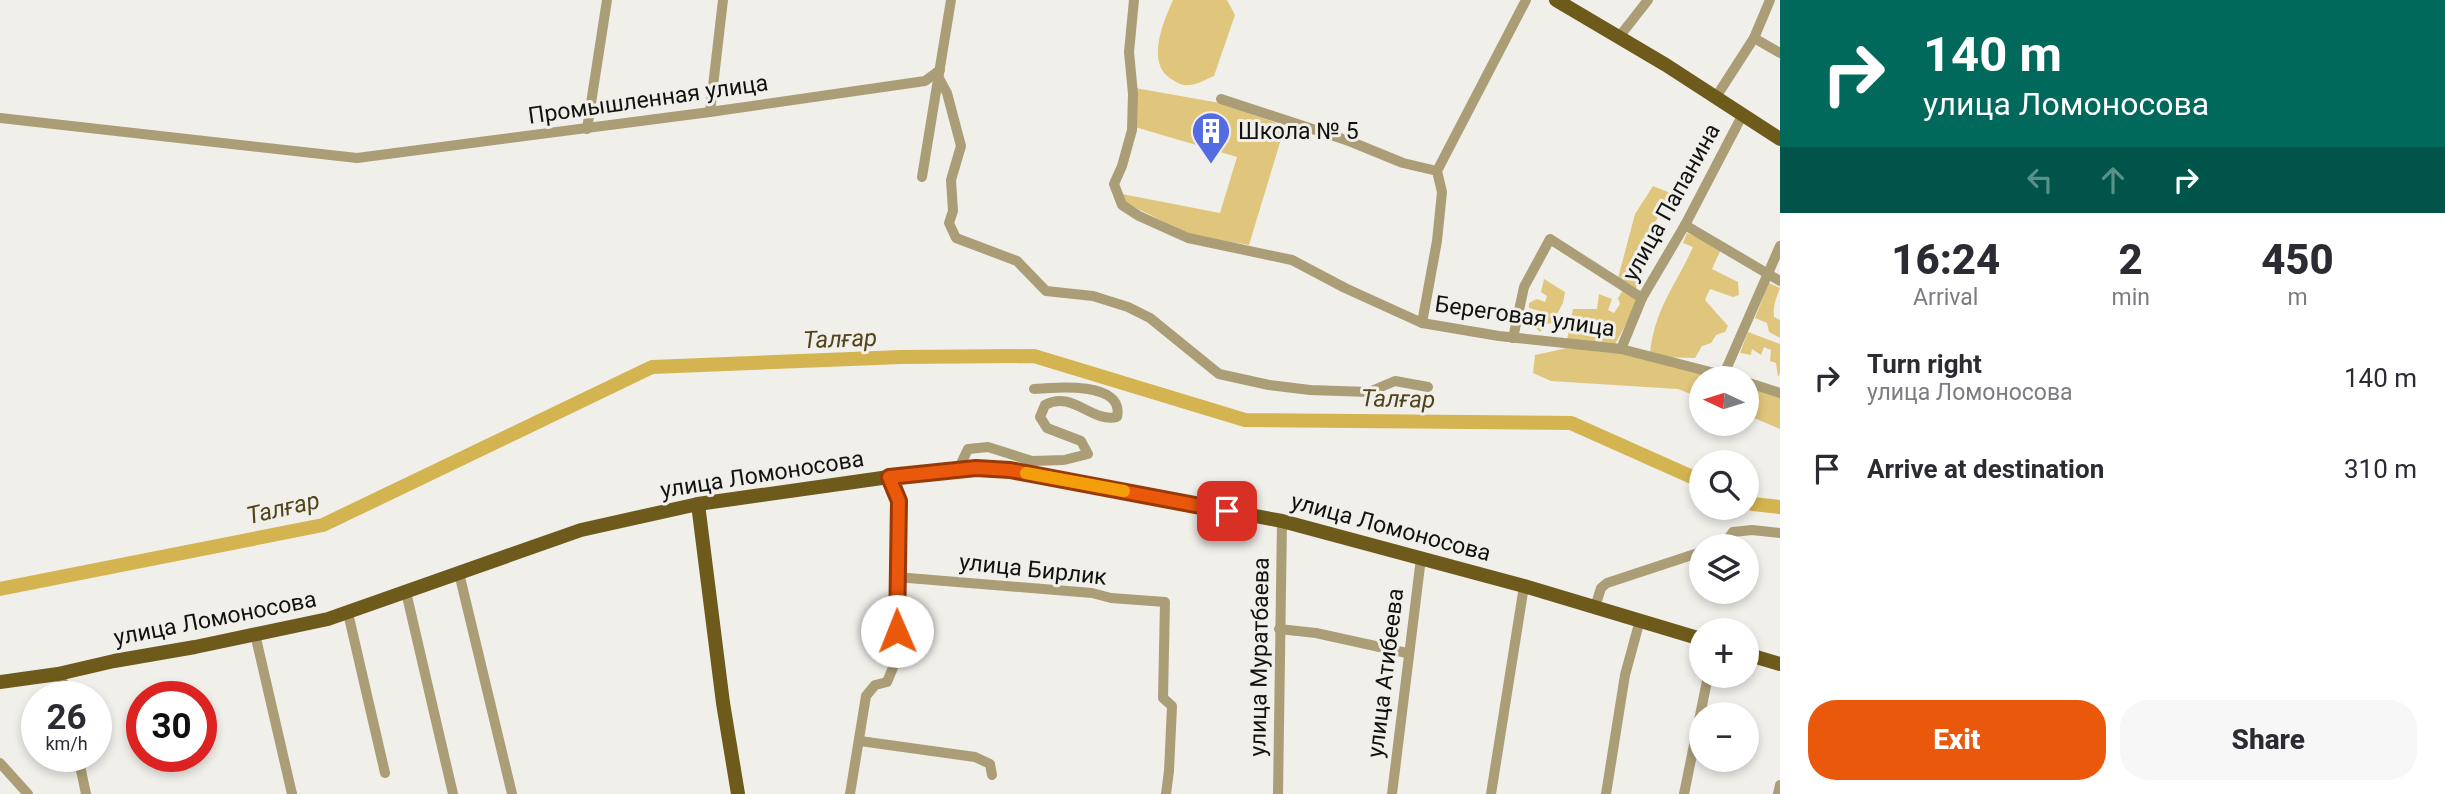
<!DOCTYPE html>
<meta charset="utf-8">
<style>
body{margin:0;font-family:Roboto,sans-serif;background:#f7f7f7;color:#2b2b33;height:100vh;display:flex;flex-direction:column;font-size:26px;white-space:nowrap}
*{box-sizing:border-box;margin:0}
p{font-size:23px;color:#7c7c81}
.icon{flex:none;width:38px;height:38px;fill:none;stroke:currentColor;stroke-width:2;stroke-linecap:round;stroke-linejoin:round}
.map{position:relative;flex:1;overflow:hidden}
.details{display:flex;flex-direction:column;background:#fff;width:665px}
.details>*{flex:none}
.guide{background:#00695c;color:#fff;overflow:hidden}
.needle{width:46px;rotate:274deg}
.fabs{position:absolute;left:1689px;top:366px;display:grid;gap:14px}
.fabs a{display:grid;place-items:center;width:70px;height:70px;border-radius:50%;background:#fff;box-shadow:0 4px 10px #0003;font-size:35px}
.speed{position:absolute;left:21px;top:681px;display:flex;gap:14px;font-size:35px;font-weight:700;text-align:center}
.speed>*{display:grid;place-content:center;width:91px;height:91px;border-radius:50%;background:#fff;box-shadow:0 4px 10px #0003;line-height:1}
.speed small{font-size:18px;font-weight:400}
.speed .limit{border:10px solid #d22;background:#fff;color:#111}
.pin{position:absolute;display:grid;place-items:center;width:60px;height:60px;color:#fff;margin:-30px;border-radius:14px;box-shadow:0 4px 10px #0006}
.me{position:absolute;width:77px;margin:-38px;rotate:359deg;stroke-linejoin:round;filter:drop-shadow(0 0 5px #0008)}
.turn{display:flex;align-items:center;gap:24px;height:147px;padding:0 28px;font-size:32px}
.turn .icon{width:91px;height:91px;stroke-width:2.5}
.turn b{display:block;font-size:49px;line-height:60px}
.lanes{display:flex;align-items:center;height:66px;padding:0 28px;background:#0003;justify-content:center;gap:35px;direction:ltr}
.lanes .off{opacity:.35}
.eta{display:flex;justify-content:space-evenly;align-items:center;height:119px;text-align:center}
.eta b{font-size:42px;font-weight:800;line-height:49px}
.primary-button{display:flex;gap:14px;margin-top:auto;padding:14px 28px}
.primary-button a{flex:1;height:80px;border-radius:28px;background:#ea580c;color:#fff;font-size:28px;font-weight:800;line-height:80px;text-align:center}
.primary-button a+a{background:#f7f7f7;color:#2b2b33}
ul{padding:0;list-style:none}
li{display:flex;align-items:center;gap:21px;height:91px;padding:0 28px}
li div{flex:1}
li b{display:block;font-size:26px}
li em{font-style:normal}
main{display:flex;flex:1;min-height:0}
.map>svg:first-child{display:block}
.green{fill:#e0c67c}
.lines{fill:none;stroke-linecap:round;stroke-linejoin:round}
.river{stroke:#d4b451;stroke-width:14}
.minor{stroke:#ab9e77;stroke-width:10}
.major{stroke:#6e5a1b;stroke-width:14}
.route-casing{stroke:#983908;stroke-width:18}
.route{stroke:#ea580c;stroke-width:12}
.slow{stroke:#f59e0b;stroke-width:12}
.labels{text-anchor:middle;stroke-width:6;stroke-linejoin:round;paint-order:stroke}
.street-label{font-size:23px;fill:#121210;stroke:#f0efea}
.poi-label{font-size:23px;fill:#121210;stroke:#f0efea;text-anchor:start}
.water-label{font-size:24px;font-style:italic;fill:#51431a;stroke:#f0efea}
</style>
<main>
<div class="map">
<svg width="1780" height="794" viewBox="0 0 1780 794">
<rect width="100%" height="100%" fill="#f0efea"/>
<g class="green">
<path d="M1173,0h54l8,15 -21,61c-8,3 -17,9 -25,9 -7,1 -11,-2 -16,-5 -28,-15 -10,-58 0,-80z"/>
<polygon points="1135,88 1220,103 1285,126 1249,245 1191,235 1126,203 1122,194 1220,213 1237,157 1135,127"/>
<polygon points="1653,186 1670,193 1655,223 1656,231 1648,246 1643,243 1637,250 1641,253 1637,258 1642,264 1634,274 1639,279 1635,291 1618,278 1635,214"/>
<path d="M1687,233l35,14 -10,22 26,13 1,13 -6,2 -23,-8 -5,11 23,26 -3,6 -9,3 -5,8 -9,3 -7,12 -34,-1 -11,-4c5,-45 25,-66 43,-106l-10,-4z"/>
<polygon points="1544,279 1565,292 1563,303 1552,323 1546,324 1540,332 1536,328 1540,311 1529,308 1529,303 1537,299 1545,302 1547,296 1541,292"/>
<path d="M1769,283l11,5c-4,10 -7,17 -6,29l6,3v18l-11,-6 -2,-9 -12,-5z"/>
<polygon points="1623,290 1639,300 1613,348 1567,340 1573,309 1597,309 1599,294 1612,299 1608,310 1614,313 1620,304 1618,298"/>
<polygon points="1748,332 1780,344 1780,373 1778,377 1776,363 1770,361 1771,350 1764,347 1761,355 1752,349 1751,355 1740,353"/>
<polygon points="1572,347 1601,352 1638,354 1734,378 1701,378 1701,398 1678,389 1551,381 1533,373 1535,355"/>
<polygon points="1746,382 1780,394 1780,429 1747,415"/>
</g>
<g class="lines">
<g class="river">
<polyline points="1746,501 1753,504 1780,507"/>
<polyline points="0,589 323,525 652,367 901,357 1034,356 1245,420 1571,423 1701,481"/>
</g>
<g class="minor">
<polyline points="1134,0 1129,52 1133,94 1132,130 1122,166 1114,184 1122,205 1139,216 1188,238 1292,260 1345,288 1422,323 1499,336 1621,349 1734,378"/>
<polyline points="1619,37 1648,0"/>
<polyline points="1754,38 1780,53"/>
<polyline points="939,78 947,93 961,146 951,180 953,211 949,223 956,238 1017,261 1046,291 1093,296 1128,307 1150,318 1219,374 1269,385 1310,390 1369,392 1395,381 1428,387"/>
<polyline points="1716,97 1754,38 1770,0"/>
<polyline points="1221,99 1349,141 1403,163 1437,171"/>
<polyline points="710,112 723,0"/>
<polyline points="0,118 357,158 710,112 925,81 940,70"/>
<polyline points="587,129 607,0"/>
<polyline points="922,177 951,0"/>
<polyline points="1685,225 1780,281"/>
<polyline points="1422,323 1437,241 1442,192 1437,171 1526,0"/>
<polyline points="1513,338 1524,287 1550,239 1642,298"/>
<polyline points="1621,349 1642,298 1685,225 1743,114"/>
<polyline points="1724,374 1780,246"/>
<polyline points="1746,382 1780,393"/>
<path d="M958,470l10,-21 20,-2 44,14 32,-1 24,-6 -7,-13 -34,-13 -7,-11 5,-12c28,-15 46,18 72,12 8,-36 -62,-30 -83,-28"/>
<polyline points="1718,546 1724,544 1733,532 1752,530 1780,533"/>
<polyline points="459,573 512,794"/>
<polyline points="896,577 1092,593 1111,598 1165,602 1163,698 1172,706 1169,771 1166,794"/>
<polyline points="406,592 453,794"/>
<polyline points="1595,607 1601,588 1607,583 1701,552"/>
<polyline points="348,613 385,773"/>
<polyline points="1279,629 1316,633 1407,653"/>
<polyline points="255,634 292,794"/>
<polyline points="58,674 66,687 67,696"/>
<polyline points="860,741 975,757 990,764 992,775"/>
<polyline points="78,756 86,794"/>
<polyline points="0,763 28,794"/>
<polyline points="850,794 866,696 875,685 887,682 897,658 899,501 889,477"/>
<polyline points="1278,794 1282,521"/>
<polyline points="1392,794 1421,558"/>
<polyline points="1491,794 1524,586"/>
<polyline points="1606,794 1625,675 1640,620"/>
<polyline points="1684,794 1708,676"/>
<polyline points="1778,794 1780,785"/>
</g>
<g class="major">
<polyline points="1556,0 1666,65 1780,139"/>
<polyline points="698,504 723,703 738,794"/>
<polyline points="1746,654 1780,664"/>
<polyline points="0,682 58,674 114,661 195,647 328,619 581,530 698,504 889,477 976,468 1010,470 1282,521 1524,586 1701,639"/>
</g>
</g>
<g class="lines">
<g class="route-casing">
<polyline id="route" points="897,631 899,501 889,477 976,468 1010,470 1227,511"/>
</g>
<use href="#route" class="route"/>
<polyline class="slow" points="1026,473 1124,491"/>
</g>
<defs>
<g id="building-pin" transform="scale(2.0125)"><path d="M0 17L-7.5 6A9.5 9.5 0 1 1 7.5 6Z" fill="#546ce2" stroke="#f0efea"/><path d="M-4-6H4V6H1V3H-1V6H-4ZM-2.5-4.3h1.7v1.8h-1.7ZM.8-4.3h1.7v1.8H.8ZM-2.5-1h1.7V.8h-1.7ZM.8-1h1.7V.8H.8Z" fill="#fff"/></g>
</defs>
<g fill-rule="evenodd">
<use href="#building-pin" x="1211" y="131"/>
</g>
<g class="labels">
<g class="street-label">
<text transform="translate(648 99) rotate(-8)" y="8">Промышленная улица</text>
<text transform="translate(1671 202) rotate(-61)" y="8">улица Папанина</text>
<text transform="translate(1525 316) rotate(8)" y="8">Береговая улица</text>
<text transform="translate(762 474) rotate(-9)" y="8">улица Ломоносова</text>
<text transform="translate(1391 527) rotate(15)" y="8">улица Ломоносова</text>
<text transform="translate(1033 569) rotate(6)" y="8">улица Бирлик</text>
<text transform="translate(215 618) rotate(-11)" y="8">улица Ломоносова</text>
<text transform="translate(1259 657) rotate(-89)" y="8">улица Муратбаева</text>
<text transform="translate(1385 673) rotate(-83)" y="8">улица Атибеева</text>
</g>
<g class="poi-label">
<text x="1238" y="139">Школа № 5</text>
</g>
<g class="water-label">
<text transform="translate(840 339) rotate(-2)" y="8">Талғар</text>
<text transform="translate(1398 399) rotate(1)" y="8">Талғар</text>
<text transform="translate(283 508) rotate(-13)" y="8">Талғар</text>
</g>
</g>
</svg>
<div class="fabs">
<a><svg class="needle" viewBox="-14 -14 28 28"><path d="M0-13l5 13h-10z" fill="#e53935"/><path d="M0 13l5-13h-10z" fill="#7c7c81"/></svg></a>
<a><svg class="icon" aria-label="search" viewBox="0 0 24 24"><circle cx="10" cy="10" r="6"/><path d="M15 15l6 6"/></svg></a>
<a><svg class="icon" aria-label="layers" viewBox="0 0 24 24"><path d="M12 4l9 5-9 5-9-5zM3 14l9 5 9-5"/></svg></a>
<a>+</a>
<a>−</a>
</div>
<div class="speed"><div>26<small>km/h</small></div><div class="limit">30</div></div>
<div class="pin" style="left:1227px;top:511px;background:#d93025"><svg class="icon" aria-label="arrive" viewBox="0 0 24 24"><path d="M6 21V4h12l-3 4 3 4H6"/></svg></div>
<svg class="me" style="left:897px;top:631px" viewBox="-20 -20 40 40"><circle r="19" fill="#fff"/><path d="M0-13L10 11 0 6-10 11z" fill="#ea580c"/></svg>
</div>
<section class="details">
<div class="guide">
<div class="turn"><svg class="icon" aria-label="right" viewBox="0 0 24 24"><path d="M7 20v-9h11M14 6l5 5-5 5"/></svg><div><b>140 m</b>улица Ломоносова</div></div>
<div class="lanes"><svg class="icon off" aria-label="left" viewBox="0 0 24 24"><path d="M17 20v-9H6M10 6l-5 5 5 5"/></svg><svg class="icon off" aria-label="ahead" viewBox="0 0 24 24"><path d="M12 20V5M6 11l6-6 6 6"/></svg><svg class="icon" aria-label="right" viewBox="0 0 24 24"><path d="M7 20v-9h11M14 6l5 5-5 5"/></svg></div>
</div>
<div class="eta">
<div><b>16:24</b><p>Arrival</p></div>
<div><b>2</b><p>min</p></div>
<div><b>450</b><p>m</p></div>
</div>
<ul>
<li><svg class="icon" aria-label="right" viewBox="0 0 24 24"><path d="M7 20v-9h11M14 6l5 5-5 5"/></svg><div><b>Turn right</b><p>улица Ломоносова</p></div><em>140 m</em></li>
<li><svg class="icon" aria-label="arrive" viewBox="0 0 24 24"><path d="M6 21V4h12l-3 4 3 4H6"/></svg><div><b>Arrive at destination</b></div><em>310 m</em></li>
</ul>
<div class="primary-button"><a>Exit</a><a>Share</a></div>
</section>
</main>
